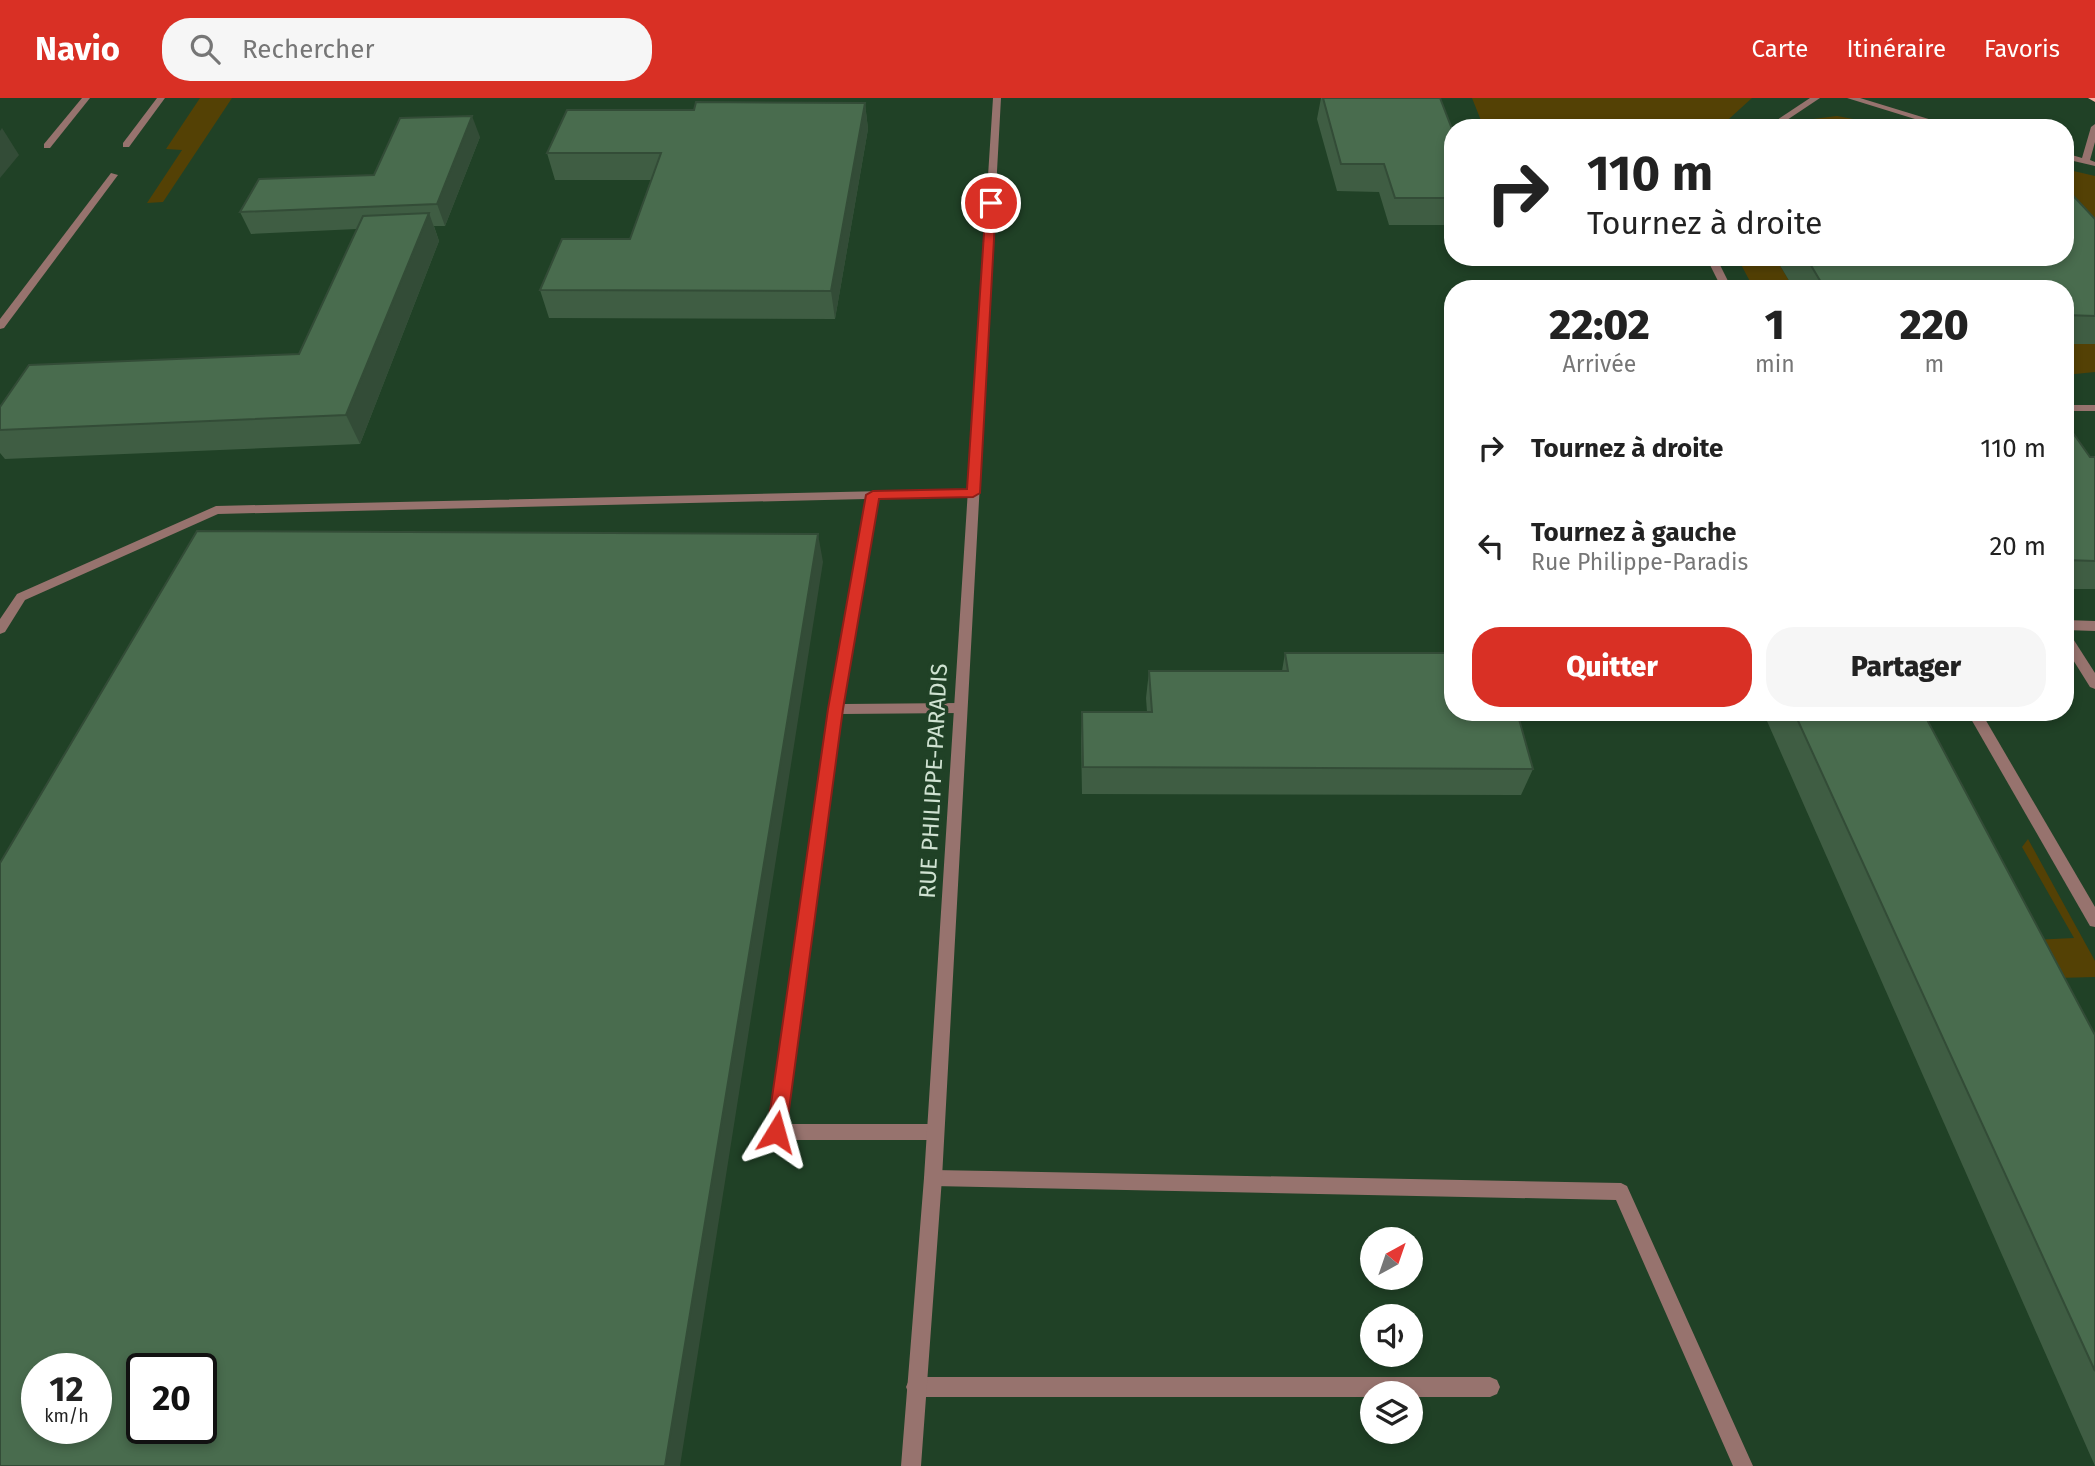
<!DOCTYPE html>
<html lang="fr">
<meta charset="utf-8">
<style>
body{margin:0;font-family:"Fira Sans",sans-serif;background:#f6f6f6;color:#222;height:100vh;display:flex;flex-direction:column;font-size:26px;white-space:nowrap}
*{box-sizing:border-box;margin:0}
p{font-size:23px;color:#767676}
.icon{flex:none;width:38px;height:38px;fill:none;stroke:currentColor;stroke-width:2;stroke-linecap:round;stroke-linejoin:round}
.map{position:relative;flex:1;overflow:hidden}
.panel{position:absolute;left:1444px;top:182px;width:630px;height:441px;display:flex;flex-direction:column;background:#fff;border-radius:28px;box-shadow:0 4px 10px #0003}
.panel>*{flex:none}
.guide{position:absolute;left:1444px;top:21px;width:630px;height:147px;border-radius:28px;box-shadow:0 4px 10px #0003;background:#fff;color:#222;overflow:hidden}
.needle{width:46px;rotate:40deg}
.controls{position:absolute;left:1360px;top:1129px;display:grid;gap:14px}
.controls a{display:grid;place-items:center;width:63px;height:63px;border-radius:50%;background:#fff;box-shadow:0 4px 10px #0003;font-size:35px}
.speed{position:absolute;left:21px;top:1255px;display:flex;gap:14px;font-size:35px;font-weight:700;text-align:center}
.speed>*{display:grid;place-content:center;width:91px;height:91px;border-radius:50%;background:#fff;box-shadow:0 4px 10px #0003;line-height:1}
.speed small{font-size:18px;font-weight:400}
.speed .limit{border:4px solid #111;border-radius:10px;background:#fff;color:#111}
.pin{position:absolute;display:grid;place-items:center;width:60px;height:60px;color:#fff;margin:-30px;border:4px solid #fff;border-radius:50%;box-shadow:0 2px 7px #0007}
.me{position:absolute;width:77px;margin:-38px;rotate:8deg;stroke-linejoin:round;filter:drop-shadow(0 0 5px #0008)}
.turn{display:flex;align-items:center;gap:24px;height:147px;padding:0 28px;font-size:32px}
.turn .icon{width:91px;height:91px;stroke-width:2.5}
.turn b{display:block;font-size:49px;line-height:60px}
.eta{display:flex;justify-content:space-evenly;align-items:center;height:119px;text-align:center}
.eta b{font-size:42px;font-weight:800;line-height:49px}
.action{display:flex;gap:14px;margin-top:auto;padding:14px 28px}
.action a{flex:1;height:80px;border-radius:28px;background:#d93025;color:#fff;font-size:28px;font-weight:800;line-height:80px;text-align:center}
.action a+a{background:#f6f6f6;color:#222}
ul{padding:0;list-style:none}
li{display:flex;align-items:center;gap:21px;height:98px;padding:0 28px}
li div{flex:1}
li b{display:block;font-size:26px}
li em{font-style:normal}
header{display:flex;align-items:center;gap:42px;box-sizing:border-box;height:98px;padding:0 35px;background:#d93025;color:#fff}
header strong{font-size:33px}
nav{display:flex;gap:38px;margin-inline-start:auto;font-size:24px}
.search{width:490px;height:63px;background:#f6f6f6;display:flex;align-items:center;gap:18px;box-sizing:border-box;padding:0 24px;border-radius:28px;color:#767676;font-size:26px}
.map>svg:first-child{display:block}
.green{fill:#544105}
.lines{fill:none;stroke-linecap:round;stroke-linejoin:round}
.service{fill:#97736e;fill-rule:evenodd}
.minor{fill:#97736e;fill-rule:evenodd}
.primary{fill:#f4aca1;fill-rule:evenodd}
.wall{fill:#3f5d43}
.shaded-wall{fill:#334c37}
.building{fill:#496c4e;stroke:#334c37;stroke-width:2;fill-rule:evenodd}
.route{fill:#d93025;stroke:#8d1f18;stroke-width:2}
.labels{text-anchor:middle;stroke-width:7;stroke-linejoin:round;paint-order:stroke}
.street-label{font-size:23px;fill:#cfe2d1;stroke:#204126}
</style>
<header>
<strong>Navio</strong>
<div class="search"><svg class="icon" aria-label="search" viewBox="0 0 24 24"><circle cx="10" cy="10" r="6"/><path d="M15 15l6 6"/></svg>Rechercher</div>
<nav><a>Carte</a><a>Itinéraire</a><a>Favoris</a></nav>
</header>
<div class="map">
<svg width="2095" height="1368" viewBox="0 0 2095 1368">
<rect width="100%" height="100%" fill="#204126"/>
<g class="green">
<polygon points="200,0 232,0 163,104 147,105 182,52 166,51"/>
<polygon points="1472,0 1752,0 1719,30 1484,30"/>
<polygon points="1837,18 1875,25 1877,23 1903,30 1792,30 1805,22"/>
<polygon points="2065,71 2095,78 2095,128 2065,128"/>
<polygon points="1737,159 1775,159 1794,191 1754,191"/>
<polygon points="2065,246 2095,246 2095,274 2065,277"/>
<polygon points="2028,741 2095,863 2095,879 2058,880 2032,842 2074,840 2022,749"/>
</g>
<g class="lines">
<g class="service">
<polygon points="82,0 90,0 50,50 44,50 44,46"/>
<polygon points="157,0 165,0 129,49 123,49 123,45"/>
<polygon points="1810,0 1820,0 1775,30 1765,30"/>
<polygon points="111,75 118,77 4,230 0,231 0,221"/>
<polygon points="1706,159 1716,159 1732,191 1722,191"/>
<rect x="2065" y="307" width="30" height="6"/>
<polygon points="973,391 977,392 977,398 878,401 844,606 960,605 967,610 960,615 842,616 786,1026 935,1026 941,1028 943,1034 941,1040 935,1042 776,1042 770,1040 768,1034 829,611 866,401 218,416 25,502 5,534 0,536 0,521 17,496 216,408"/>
<polygon points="2065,522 2095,523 2095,533 2065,532"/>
<polygon points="2065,534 2070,536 2095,575 2095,591 2090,589 2065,549"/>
<polygon points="1967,614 1981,614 2095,809 2095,829 2090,828"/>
<polygon points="933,1072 1621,1085 1627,1088 1753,1368 1733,1368 1616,1102 933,1088 927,1086 924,1080 927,1074"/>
<polygon points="916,1279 1490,1279 1497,1282 1500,1289 1497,1296 1490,1299 1410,1299 1410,1295 1372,1295 1372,1299 916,1299 909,1296 906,1289 909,1282"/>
</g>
<g class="minor">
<polygon points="993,0 1001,0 942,1080 921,1368 901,1368 924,1080"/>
<polygon points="1847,0 1860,0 1958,30 1944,30"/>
<polygon points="2095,26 2095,44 2090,62 2095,64 2095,68 2065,61 2065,55 2082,60 2091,29"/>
</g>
<polygon class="primary" points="2088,0 2095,0 2095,4"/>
</g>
<g class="wall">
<polygon points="1321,0 1440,0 1452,31 1452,127 1389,127 1379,94 1337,93 1317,21"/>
<polygon points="865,5 868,31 835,221 549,220 540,192 630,141 652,82 555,82 547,55 694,12"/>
<polygon points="480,39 445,128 434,128 439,143 360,346 5,361 0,355 0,309 299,256 357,131 251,136 240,114 374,77"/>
<polygon points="2095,121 2095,246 2065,246 2065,191 1794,191 1775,159 2065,159"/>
<polygon points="2065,335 2090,359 2095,359 2095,491 2065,491"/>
<polygon points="1285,555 1533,671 1521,697 1082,696 1081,641 1082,614 1147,614 1146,600 1149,573 1282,573"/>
<polygon points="1763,614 1923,614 2095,937 2095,1368"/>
</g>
<g class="shaded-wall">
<polygon points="865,5 868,31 835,221 831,193"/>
<polygon points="472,18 480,39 445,128 437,106"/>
<polygon points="2,30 19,57 0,80 0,33"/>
<polygon points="429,115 439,143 360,346 346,317"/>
<polygon points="818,436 823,464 680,1368 665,1368"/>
</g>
<g class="building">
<polygon points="1323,0 1440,0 1452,31 1452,100 1395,100 1384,66 1341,66"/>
<polygon points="696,4 865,5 831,193 540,192 562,141 630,141 661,55 547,55 567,12 694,12"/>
<polygon points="472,18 437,106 240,114 259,81 374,77 400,20"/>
<polygon points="2065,89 2095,121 2095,218 2065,217 2065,191 1825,191 1806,159 2065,159"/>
<polygon points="429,115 346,317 0,332 0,309 29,267 299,256 363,118"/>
<polygon points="2065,335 2073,335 2090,359 2095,359 2095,463 2065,462"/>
<path d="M197,433l621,3 -153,932h-665v-603zM37,1270h59v60h-59zM142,1270h59v60h-59z"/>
<polygon points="1285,555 1452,555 1452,614 1517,614 1533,671 1083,669 1082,614 1152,614 1149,573 1288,573"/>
<polygon points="1794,614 1923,614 2095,937 2095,1273"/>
</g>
<polygon class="route" points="991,102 996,105 980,395 973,399 879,401 843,611 786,1034 783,1041 776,1043 770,1041 767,1034 828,611 866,397 873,393 967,391 986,105"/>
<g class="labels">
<g class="street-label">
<text transform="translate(933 683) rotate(-87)" y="8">RUE PHILIPPE-PARADIS</text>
</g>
</g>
</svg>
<div class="controls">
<a><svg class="needle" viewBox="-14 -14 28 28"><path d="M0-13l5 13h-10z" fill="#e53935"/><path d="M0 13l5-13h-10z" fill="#767676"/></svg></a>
<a><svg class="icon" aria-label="sound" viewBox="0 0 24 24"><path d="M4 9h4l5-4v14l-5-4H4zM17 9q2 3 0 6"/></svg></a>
<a><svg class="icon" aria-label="layers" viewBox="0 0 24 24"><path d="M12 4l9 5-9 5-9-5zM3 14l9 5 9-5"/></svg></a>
</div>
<div class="speed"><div>12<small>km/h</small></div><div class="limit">20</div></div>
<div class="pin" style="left:991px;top:105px;background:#d93025"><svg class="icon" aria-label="arrive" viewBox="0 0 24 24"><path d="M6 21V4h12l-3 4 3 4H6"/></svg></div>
<svg class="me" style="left:776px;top:1034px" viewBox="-20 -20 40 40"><path d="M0-17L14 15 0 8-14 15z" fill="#d93025" stroke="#fff" stroke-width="4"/></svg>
<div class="guide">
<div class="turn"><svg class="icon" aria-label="right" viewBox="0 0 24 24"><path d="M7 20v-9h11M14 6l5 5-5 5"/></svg><div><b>110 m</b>Tournez à droite</div></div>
</div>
<section class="panel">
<div class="eta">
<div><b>22:02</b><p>Arrivée</p></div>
<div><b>1</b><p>min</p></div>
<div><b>220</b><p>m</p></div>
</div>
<ul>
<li><svg class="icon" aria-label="right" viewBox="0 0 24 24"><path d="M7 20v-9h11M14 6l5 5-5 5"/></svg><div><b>Tournez à droite</b></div><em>110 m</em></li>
<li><svg class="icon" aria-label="left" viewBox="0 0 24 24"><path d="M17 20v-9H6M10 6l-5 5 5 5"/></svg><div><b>Tournez à gauche</b><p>Rue Philippe-Paradis</p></div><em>20 m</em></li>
</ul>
<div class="action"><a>Quitter</a><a>Partager</a></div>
</section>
</div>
